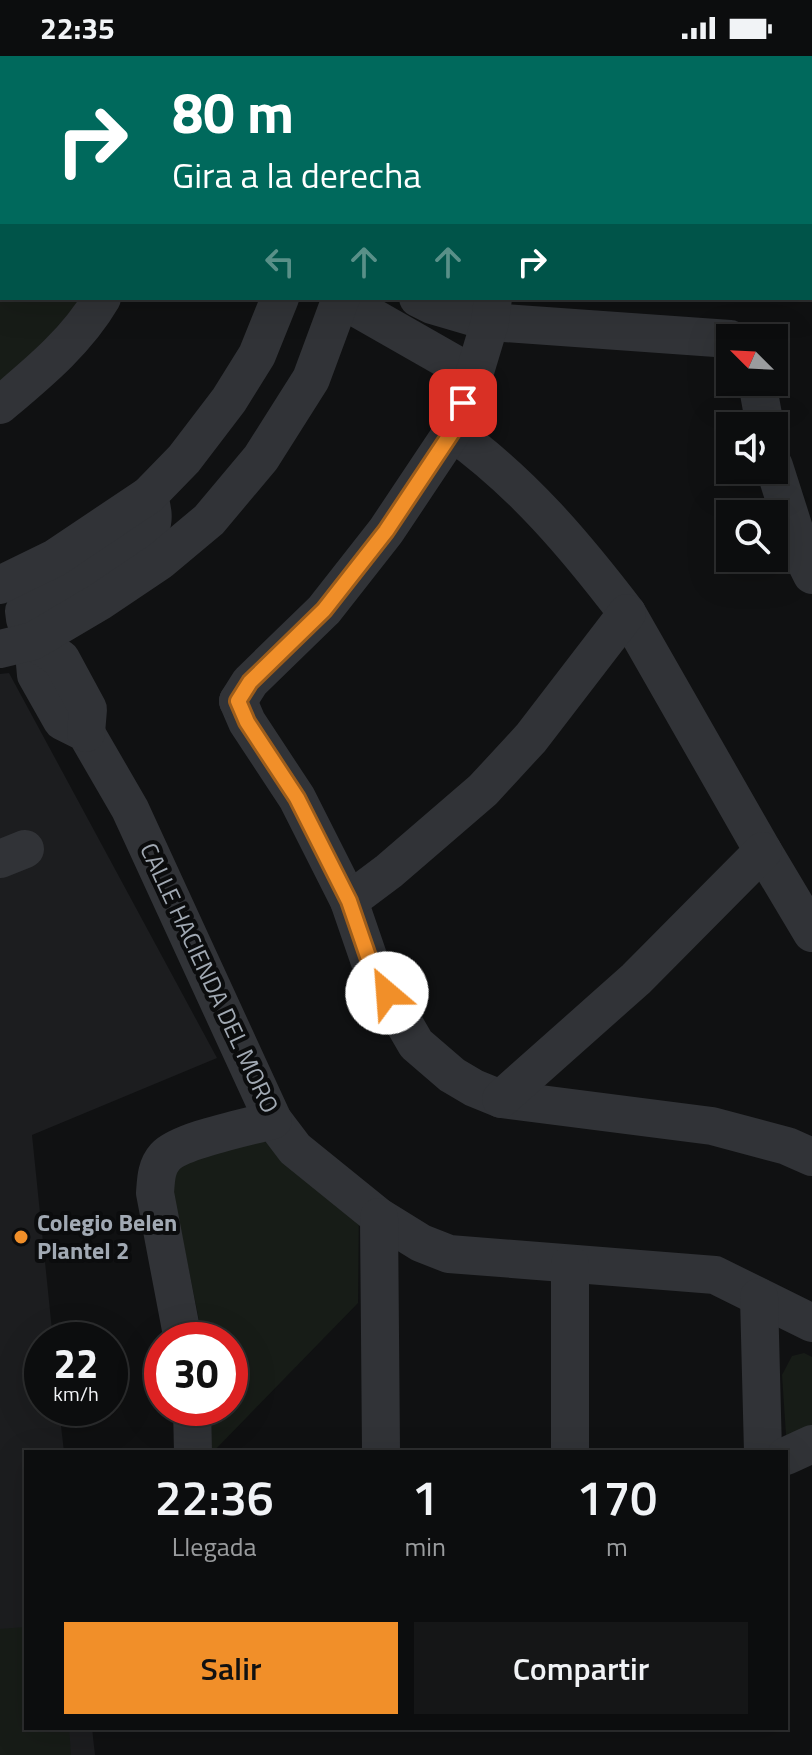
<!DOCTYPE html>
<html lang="es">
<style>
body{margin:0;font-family:"Titillium Web",sans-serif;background:#151617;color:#f1f3f6;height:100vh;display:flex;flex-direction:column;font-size:30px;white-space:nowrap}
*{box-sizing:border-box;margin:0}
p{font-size:26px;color:#9a9c9e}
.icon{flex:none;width:44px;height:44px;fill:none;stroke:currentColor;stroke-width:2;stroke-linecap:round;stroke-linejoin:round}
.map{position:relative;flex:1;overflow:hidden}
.side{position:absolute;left:24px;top:1394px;width:764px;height:280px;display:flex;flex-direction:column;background:#0c0d0e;border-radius:0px;box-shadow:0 8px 32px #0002,0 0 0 2px #2c2d2e}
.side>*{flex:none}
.banner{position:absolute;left:0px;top:0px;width:812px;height:244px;box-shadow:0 8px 32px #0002,0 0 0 2px #2c2d2e;background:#00695c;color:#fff;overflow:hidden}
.needle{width:52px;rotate:294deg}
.fabs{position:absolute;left:716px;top:268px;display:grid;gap:16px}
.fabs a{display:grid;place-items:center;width:72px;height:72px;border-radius:0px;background:#0c0d0e;box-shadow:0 8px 32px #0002,0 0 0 2px #2c2d2e;font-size:40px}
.speed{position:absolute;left:24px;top:1266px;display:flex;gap:16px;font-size:40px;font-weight:700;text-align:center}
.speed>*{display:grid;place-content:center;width:104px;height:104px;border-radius:50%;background:#0c0d0e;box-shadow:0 8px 32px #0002,0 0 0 2px #2c2d2e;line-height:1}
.speed small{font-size:20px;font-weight:400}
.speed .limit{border:12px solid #d22;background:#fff;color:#111}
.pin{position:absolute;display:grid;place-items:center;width:68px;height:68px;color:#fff;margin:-34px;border-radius:16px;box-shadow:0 4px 12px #0006}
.me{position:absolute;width:88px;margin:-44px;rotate:333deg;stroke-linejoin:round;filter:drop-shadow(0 0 6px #0008)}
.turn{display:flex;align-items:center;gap:28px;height:168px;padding:0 40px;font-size:36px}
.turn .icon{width:104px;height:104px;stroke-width:2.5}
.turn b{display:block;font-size:56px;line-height:68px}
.lanes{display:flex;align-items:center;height:76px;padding:0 40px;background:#0003;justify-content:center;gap:40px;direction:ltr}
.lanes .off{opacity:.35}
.eta{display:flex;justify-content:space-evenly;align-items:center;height:136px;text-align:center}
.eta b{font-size:48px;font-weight:600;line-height:56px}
.button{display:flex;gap:16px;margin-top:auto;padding:16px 40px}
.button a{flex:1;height:92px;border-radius:0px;background:#f18f29;color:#111;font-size:32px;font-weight:600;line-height:92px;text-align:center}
.button a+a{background:#151617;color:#f1f3f6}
.status{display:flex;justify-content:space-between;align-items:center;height:56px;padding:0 40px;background:#0c0d0e;direction:ltr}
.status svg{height:22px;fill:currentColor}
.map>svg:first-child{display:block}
.built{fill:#1c1d1f}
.green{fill:#171c17}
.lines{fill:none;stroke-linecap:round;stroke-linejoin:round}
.minor{stroke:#313337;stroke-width:38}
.route-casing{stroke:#9d5d1b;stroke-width:20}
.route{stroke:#f18f29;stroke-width:14}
.poi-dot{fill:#f18f29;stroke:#0b0c0d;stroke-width:3}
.labels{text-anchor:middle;stroke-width:8;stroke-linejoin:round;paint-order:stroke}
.street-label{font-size:24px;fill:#a1a9b3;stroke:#0b0c0d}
.poi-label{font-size:24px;font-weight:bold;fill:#a1a9b3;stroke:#0b0c0d;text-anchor:start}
</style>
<div class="status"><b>22:35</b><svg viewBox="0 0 49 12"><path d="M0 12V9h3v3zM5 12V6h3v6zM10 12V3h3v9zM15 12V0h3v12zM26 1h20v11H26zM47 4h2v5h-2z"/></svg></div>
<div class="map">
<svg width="812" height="1699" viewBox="0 0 812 1699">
<rect width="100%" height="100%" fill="#101112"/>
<polygon class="built" points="9,617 217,1002 32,1079 53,1284 42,1284 42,1352 59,1352 64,1396 26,1396 26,1672 92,1672 95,1699 0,1699 0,618"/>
<g class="green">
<polygon points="0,119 2,119 2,242 82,242 28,305 0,326"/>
<polygon points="257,1080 359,1150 358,1247 213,1396 211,1396 210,1352 230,1352 230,1284 203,1284 170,1121 183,1109"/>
<polygon points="804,1297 812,1301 812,1390 805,1393 786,1379 782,1319 792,1300"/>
<polygon points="26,1571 26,1672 69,1672 71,1699 0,1699 0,1573"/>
</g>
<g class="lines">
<g class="minor">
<polyline points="292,0 292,2"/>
<polyline points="350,0 351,2"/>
<polyline points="810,46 812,46"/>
<polyline points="0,95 2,95"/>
<polyline points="339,242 474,319"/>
<polyline points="418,242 432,249 490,266 730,283"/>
<polyline points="757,326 765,370"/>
<path d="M0,349c38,-32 77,-64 102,-107"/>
<path d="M452,376c70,50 123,113 175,181l136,238 49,82"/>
<polyline points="774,410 803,501 812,519"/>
<path d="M149,439c2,10 6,22 2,31 -10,20 -99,65 -123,78l-4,7 1,8 8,22 3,34 26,46 24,12 44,76 143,311 22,29 84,68 42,26 28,11 266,21 97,48"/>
<polyline points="0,529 55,502 149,439 184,403 229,344 257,299 280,242"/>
<polyline points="33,585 61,603 88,653 86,677"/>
<polyline points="0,593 33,585 99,546 160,505 209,464 261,402 311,323 341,242"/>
<polyline points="238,645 247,666 297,742 349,845 372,912 416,988 452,1019 474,1032 501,1043 712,1070 787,1090 812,1101"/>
<polyline points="238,645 250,626 324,554 386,475 452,376 474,319 490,266 493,242"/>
<polyline points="0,803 25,793"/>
<polyline points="349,845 389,815 483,734 531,682 627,557"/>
<polyline points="501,1043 636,923 763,795"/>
<polyline points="379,1161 381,1396"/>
<polyline points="570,1208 570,1396"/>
<polyline points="759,1241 763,1396"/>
<path d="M183,1284l-28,-147c1,-13 1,-26 10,-36 15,-17 84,-30 108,-37"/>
<polyline points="192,1352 193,1396"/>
<polyline points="786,1400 812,1388"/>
</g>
</g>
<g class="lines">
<g class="route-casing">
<polyline id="route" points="387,937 372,912 349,845 297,742 247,666 238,645 250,626 324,554 386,475 452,376 463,347"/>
</g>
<use href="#route" class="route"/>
</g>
<circle class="poi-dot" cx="21" cy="1181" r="8"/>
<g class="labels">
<g class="street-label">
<text transform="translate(209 922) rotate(65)" y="8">CALLE HACIENDA DEL MORO</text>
</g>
<g class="poi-label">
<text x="37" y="1175">Colegio Belen<tspan x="37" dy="28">Plantel 2</tspan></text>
</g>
</g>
</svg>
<div class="fabs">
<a><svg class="needle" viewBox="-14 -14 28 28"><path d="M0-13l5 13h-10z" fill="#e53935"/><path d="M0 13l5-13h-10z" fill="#9a9c9e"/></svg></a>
<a><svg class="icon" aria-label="sound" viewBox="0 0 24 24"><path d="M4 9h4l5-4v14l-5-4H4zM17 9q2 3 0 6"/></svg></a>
<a><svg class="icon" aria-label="search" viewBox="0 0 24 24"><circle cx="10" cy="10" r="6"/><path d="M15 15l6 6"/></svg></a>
</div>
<div class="speed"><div>22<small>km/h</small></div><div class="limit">30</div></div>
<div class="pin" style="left:463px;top:347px;background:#d93025"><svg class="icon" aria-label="arrive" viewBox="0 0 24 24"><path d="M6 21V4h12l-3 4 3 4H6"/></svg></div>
<svg class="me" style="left:387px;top:937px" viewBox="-20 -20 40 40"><circle r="19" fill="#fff"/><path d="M0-13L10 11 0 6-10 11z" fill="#f18f29"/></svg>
<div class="banner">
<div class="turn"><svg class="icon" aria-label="right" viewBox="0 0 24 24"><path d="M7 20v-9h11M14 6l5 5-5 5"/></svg><div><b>80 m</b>Gira a la derecha</div></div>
<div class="lanes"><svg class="icon off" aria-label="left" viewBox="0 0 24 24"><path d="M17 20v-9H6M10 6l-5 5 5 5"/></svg><svg class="icon off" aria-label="ahead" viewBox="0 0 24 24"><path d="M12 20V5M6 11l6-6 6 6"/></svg><svg class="icon off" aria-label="ahead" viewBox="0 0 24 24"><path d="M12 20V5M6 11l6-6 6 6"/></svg><svg class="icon" aria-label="right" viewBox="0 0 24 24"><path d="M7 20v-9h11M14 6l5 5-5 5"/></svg></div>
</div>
<section class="side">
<div class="eta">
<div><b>22:36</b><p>Llegada</p></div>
<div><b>1</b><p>min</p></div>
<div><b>170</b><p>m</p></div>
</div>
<div class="button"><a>Salir</a><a>Compartir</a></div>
</section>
</div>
